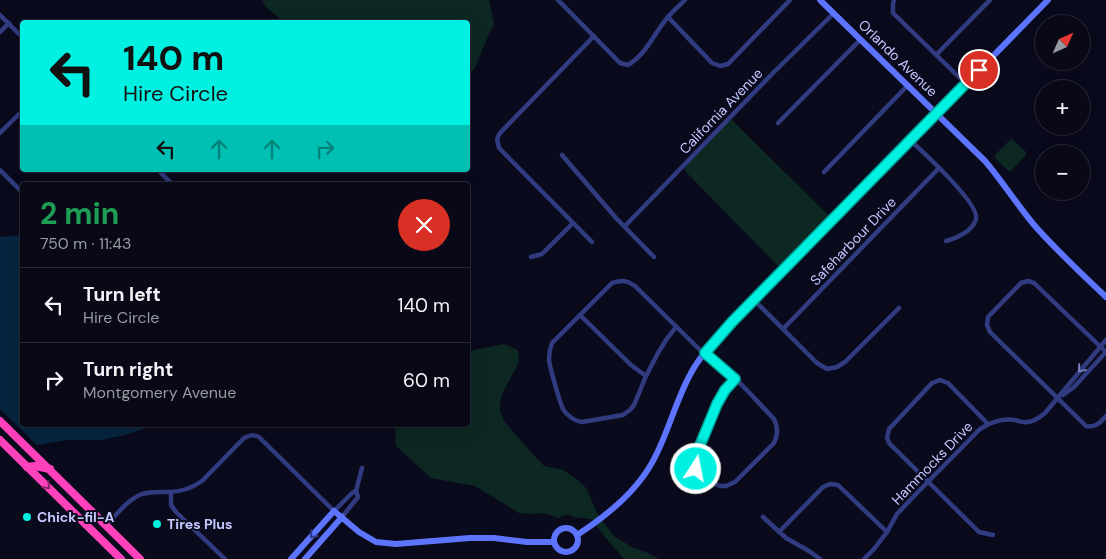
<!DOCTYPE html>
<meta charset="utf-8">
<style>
body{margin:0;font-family:"DM Sans",sans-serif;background:#11111f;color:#f1f3f6;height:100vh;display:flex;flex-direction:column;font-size:19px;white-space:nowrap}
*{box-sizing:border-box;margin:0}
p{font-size:16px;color:#989aa1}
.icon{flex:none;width:28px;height:28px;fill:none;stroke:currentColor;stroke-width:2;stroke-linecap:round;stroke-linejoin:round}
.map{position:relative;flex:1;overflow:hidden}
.side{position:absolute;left:20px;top:182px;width:450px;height:245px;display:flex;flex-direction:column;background:#080816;border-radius:5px;box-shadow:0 5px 20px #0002,0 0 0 1px #292935}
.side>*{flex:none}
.top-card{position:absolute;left:20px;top:20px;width:450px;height:152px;border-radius:5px;box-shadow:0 5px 20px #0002,0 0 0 1px #292935;background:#00f1e1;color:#111;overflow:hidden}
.needle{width:32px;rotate:45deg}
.controls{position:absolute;left:1035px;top:15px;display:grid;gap:10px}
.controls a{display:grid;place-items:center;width:55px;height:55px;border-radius:50%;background:#080816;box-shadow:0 5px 20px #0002,0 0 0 1px #292935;font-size:25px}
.pin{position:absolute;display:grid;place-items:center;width:42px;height:42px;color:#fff;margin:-21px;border:2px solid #fff;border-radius:50%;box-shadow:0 1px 5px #0007}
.me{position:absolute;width:55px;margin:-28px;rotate:11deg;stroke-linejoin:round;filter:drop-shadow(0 0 4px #0008)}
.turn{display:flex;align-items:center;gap:18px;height:105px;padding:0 20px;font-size:22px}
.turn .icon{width:65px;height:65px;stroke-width:2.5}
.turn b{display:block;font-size:35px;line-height:42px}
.lanes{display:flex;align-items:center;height:48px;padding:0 20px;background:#0003;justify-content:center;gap:25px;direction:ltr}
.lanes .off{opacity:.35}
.round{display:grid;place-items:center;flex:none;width:52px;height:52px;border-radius:26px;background:#11111f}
.overview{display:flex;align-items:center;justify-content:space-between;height:85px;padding:0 20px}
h1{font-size:30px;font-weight:700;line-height:38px;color:#1e9e55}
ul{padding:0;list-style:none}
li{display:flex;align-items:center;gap:15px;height:75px;padding:0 20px;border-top:1px solid #292935}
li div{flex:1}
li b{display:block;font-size:19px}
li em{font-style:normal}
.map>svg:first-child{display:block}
.green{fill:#0d2722}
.water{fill:#07253f}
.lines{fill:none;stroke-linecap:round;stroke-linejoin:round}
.street{stroke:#313b80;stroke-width:4.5}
.secondary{stroke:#5d74ff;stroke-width:6}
.highway{stroke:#ff41bb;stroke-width:8}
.oneway{stroke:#7c82c0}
.oneway2{stroke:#84266c}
.oneway3{stroke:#2f3a83}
.route-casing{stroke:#009d92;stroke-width:12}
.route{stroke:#00f1e1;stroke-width:9}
.poi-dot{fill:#00f1e1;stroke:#0a0a1d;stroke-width:2}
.labels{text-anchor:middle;stroke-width:4;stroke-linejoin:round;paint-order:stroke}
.street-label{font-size:14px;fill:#c6c9ff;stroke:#0a0a1d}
.poi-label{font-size:14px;font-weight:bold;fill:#c6c9ff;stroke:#0a0a1d;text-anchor:start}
</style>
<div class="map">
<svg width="1106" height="559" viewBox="0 0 1106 559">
<rect width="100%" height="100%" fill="#0a0a1d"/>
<g class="green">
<polygon points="262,0 489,0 494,25 488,36 474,70 468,75 468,22 284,22 266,7"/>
<polygon points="731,119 831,218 781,269 686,172 684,168"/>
<polygon points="1012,139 1026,152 1026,155 1011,171 1008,171 995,158 995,155 1010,140"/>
<polygon points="504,344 518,350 519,362 503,392 500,402 500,410 504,421 528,449 544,466 563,470 578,480 586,488 599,517 615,537 632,547 648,553 659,559 624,559 605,537 591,519 573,517 568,514 558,518 544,513 531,514 519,513 475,486 431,478 396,446 395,425 468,425 468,351"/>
</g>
<polygon class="water" points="22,235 22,425 155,425 125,435 101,440 67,440 37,445 0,409 0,237"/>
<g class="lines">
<g class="street">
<path d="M558,0l62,63 8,2c19,-11 26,-32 40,-48 5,-6 11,-11 17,-17"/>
<polyline points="894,0 893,4 893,13 966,84"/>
<polyline points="0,15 22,37"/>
<polyline points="668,17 712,63 720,66 728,64 790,0"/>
<polyline points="0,32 9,23"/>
<polyline points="936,55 990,0"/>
<polyline points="778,123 861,39"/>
<polyline points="0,133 22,111"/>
<path d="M910,140c13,12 70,64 66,79 -3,12 -19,19 -30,22"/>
<polyline points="562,155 616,218 654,257"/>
<polyline points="0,170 22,192"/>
<polyline points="158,170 173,185"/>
<polyline points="824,172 908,85"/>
<polyline points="625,226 772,74 834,13"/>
<polyline points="592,242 499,148 497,139 500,133 594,36"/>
<polyline points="531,257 542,254 573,223"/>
<polyline points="754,300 817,363 827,369 837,367 845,362 899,308"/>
<polyline points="580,315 631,365 646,376"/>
<path d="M676,327l-10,13 -8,13 -12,23 -12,29 -4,5 -7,5 -41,7c-7,-1 -15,-6 -19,-13 -3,-6 -14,-44 -14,-50 0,-6 1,-11 3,-16l60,-60c11,-3 14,-3 23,3l64,63c28,17 52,46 75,70 4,9 4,15 0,24l-39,39 -9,4h-6l-16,-6 -5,-4 -3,-7v-14l21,-51 8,-14 10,-11"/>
<polyline points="783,329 939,168"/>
<path d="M1106,352l-72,-69 -6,-2 -7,2 -33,34 -1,8 3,7 96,94c9,2 14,-3 20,-10"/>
<polyline points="1063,395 1074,387 1106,352"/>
<polyline points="988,424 948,383 940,380 932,383 889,429 887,438 889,443 979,532 993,535"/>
<polyline points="171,492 171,505 176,512 225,559"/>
<polyline points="342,517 358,497 356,491 362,468"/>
<polyline points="763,517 786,538 809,551 820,559"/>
<path d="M106,526c10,-11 21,-26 36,-32 9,-3 18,-2 27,-2 12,0 23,-4 33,-11l42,-43c6,-3 9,-4 15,-1l75,74 18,-18 4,-2"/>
<polyline points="779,532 823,487 830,484 838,485 887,532"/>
<path d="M864,559l10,-10 13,-17 10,-18 15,-16 68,-69c11,-7 22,-11 35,-9 4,1 8,3 12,2 7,0 13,-5 18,-9l61,-73"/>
</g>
<g class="secondary">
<path d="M820,0l165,161c18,21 32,44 50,65 22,25 47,48 71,71"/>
<circle cx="566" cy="540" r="12"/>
<path d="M577,535c31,-20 62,-45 78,-78 14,-27 21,-57 36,-84 10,-19 27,-35 41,-50l316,-323"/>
<polyline points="291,559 334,511 359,532 376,542 396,544 470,538 494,538 527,542 554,542"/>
<polyline points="305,559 342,517"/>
</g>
<g class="highway">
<polyline points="0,421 140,559"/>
<polyline points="0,440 121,559"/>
<polyline points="27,467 35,466 50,469"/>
</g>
</g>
<defs><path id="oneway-chevron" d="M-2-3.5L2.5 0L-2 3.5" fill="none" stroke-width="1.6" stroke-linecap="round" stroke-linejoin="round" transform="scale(1.25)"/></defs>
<use class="oneway" href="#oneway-chevron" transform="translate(1081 369) rotate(130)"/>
<use class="oneway2" href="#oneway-chevron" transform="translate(47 486) rotate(45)"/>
<use class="oneway3" href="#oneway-chevron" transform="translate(313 535) rotate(132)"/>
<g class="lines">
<g class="route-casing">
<polyline id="route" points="696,469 696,455 717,404 725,390 735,379 705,353 732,322 979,70"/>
</g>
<use href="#route" class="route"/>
</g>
<g class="poi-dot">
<circle cx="27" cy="517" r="5"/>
<circle cx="157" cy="524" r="5"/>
</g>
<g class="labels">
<g class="street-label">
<text transform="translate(898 58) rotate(44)" y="5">Orlando Avenue</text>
<text transform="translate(721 111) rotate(-46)" y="5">California Avenue</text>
<text transform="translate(853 241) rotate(-46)" y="5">Safeharbour Drive</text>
<text transform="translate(932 463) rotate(-46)" y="5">Hammocks Drive</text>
</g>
<g class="poi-label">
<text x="37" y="522">Chick-fil-A</text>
<text x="167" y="529">Tires Plus</text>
</g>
</g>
</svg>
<div class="controls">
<a><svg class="needle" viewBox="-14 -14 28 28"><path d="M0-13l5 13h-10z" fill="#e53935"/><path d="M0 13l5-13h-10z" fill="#989aa1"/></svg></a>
<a>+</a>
<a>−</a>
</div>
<div class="pin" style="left:979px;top:70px;background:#d93025"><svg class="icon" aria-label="arrive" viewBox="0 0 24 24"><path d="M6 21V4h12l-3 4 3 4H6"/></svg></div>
<svg class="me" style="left:696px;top:469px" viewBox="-20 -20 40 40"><circle r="17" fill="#00f1e1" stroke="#fff" stroke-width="3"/><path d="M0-11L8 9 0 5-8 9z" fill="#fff"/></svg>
<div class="top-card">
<div class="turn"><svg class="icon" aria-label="left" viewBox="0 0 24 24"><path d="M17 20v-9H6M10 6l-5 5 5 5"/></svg><div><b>140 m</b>Hire Circle</div></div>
<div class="lanes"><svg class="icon" aria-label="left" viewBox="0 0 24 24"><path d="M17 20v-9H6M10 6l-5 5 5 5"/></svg><svg class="icon off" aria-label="ahead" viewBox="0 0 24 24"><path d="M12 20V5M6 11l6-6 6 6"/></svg><svg class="icon off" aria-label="ahead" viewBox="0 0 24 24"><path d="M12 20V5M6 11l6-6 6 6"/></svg><svg class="icon off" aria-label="right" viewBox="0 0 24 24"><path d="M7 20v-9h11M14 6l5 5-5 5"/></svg></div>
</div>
<section class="side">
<div class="overview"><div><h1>2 min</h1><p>750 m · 11:43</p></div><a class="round" style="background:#d93025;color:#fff"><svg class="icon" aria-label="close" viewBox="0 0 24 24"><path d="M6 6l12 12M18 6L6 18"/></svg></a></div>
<ul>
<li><svg class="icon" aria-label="left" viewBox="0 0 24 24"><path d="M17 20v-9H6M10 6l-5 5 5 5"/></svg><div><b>Turn left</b><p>Hire Circle</p></div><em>140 m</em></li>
<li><svg class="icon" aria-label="right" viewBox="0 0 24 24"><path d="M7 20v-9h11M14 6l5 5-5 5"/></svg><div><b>Turn right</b><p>Montgomery Avenue</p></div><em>60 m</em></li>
</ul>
</section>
</div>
